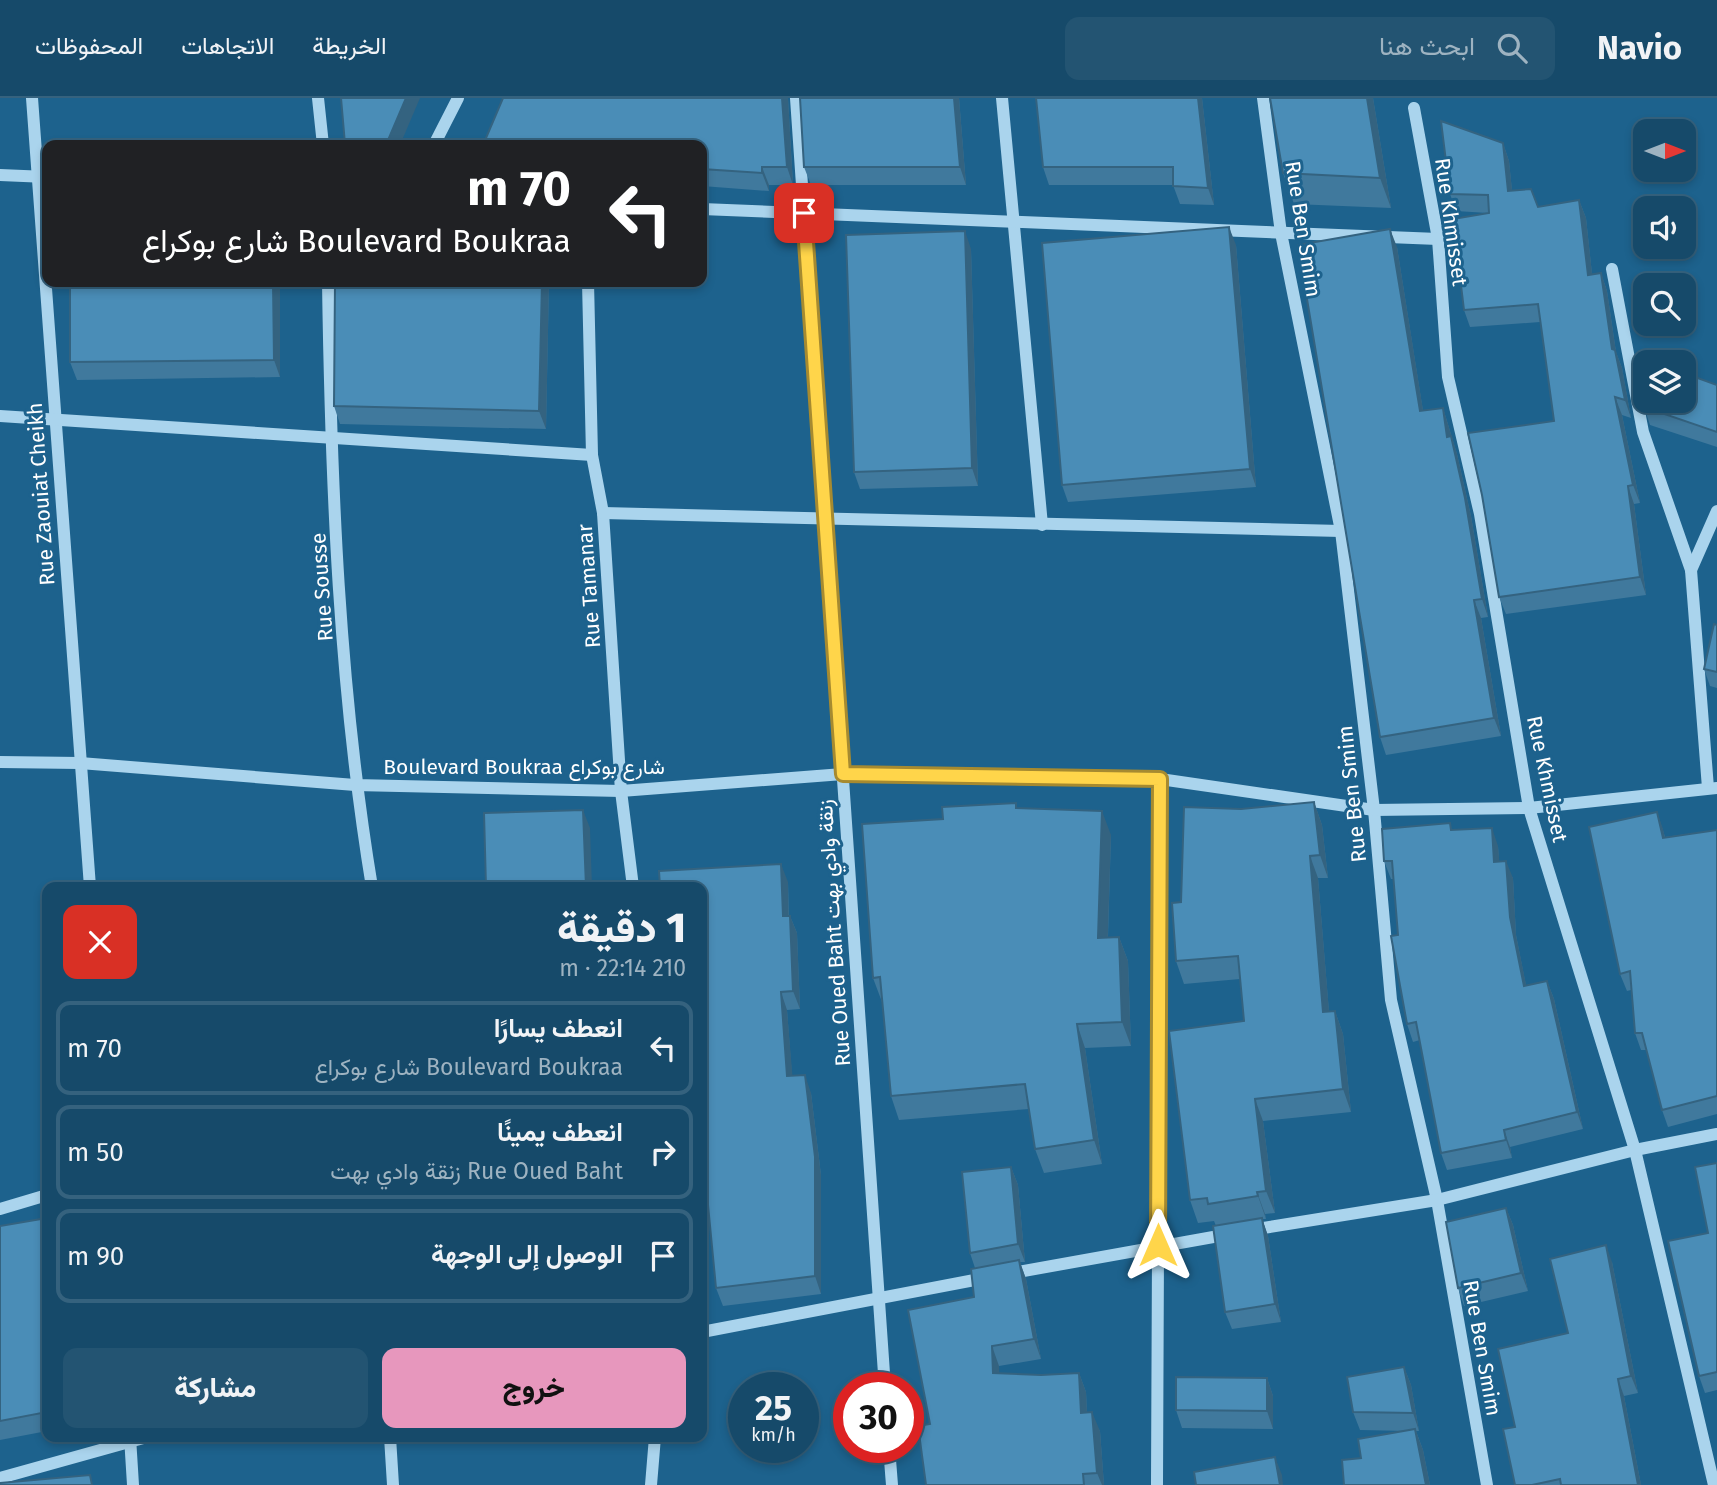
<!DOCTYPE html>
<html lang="ar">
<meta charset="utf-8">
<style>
body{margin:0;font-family:"Fira Sans",Vazirmatn,sans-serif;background:#235472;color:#f1f3f6;direction:rtl;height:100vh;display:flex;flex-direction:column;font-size:26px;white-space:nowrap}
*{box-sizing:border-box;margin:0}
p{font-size:23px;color:#9eb3c1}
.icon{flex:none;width:38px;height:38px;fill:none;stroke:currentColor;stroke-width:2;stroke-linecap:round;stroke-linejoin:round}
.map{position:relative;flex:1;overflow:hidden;direction:ltr}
.details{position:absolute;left:42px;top:784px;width:665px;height:560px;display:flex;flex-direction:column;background:#164a6a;border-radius:14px;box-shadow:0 4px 10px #0003,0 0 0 2px #35627e;direction:rtl}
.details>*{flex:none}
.top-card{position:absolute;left:42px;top:42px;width:665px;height:147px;border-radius:14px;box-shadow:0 4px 10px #0003,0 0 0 2px #35627e;direction:rtl;background:#202124;color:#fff;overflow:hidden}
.needle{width:46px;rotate:90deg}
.tools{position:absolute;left:1633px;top:21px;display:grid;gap:14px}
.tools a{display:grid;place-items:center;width:63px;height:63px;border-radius:14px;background:#164a6a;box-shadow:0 4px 10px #0003,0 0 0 2px #35627e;font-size:35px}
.speed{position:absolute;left:728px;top:1274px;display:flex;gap:14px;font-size:35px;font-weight:700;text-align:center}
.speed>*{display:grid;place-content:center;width:91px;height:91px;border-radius:50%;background:#164a6a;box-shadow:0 4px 10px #0003,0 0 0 2px #35627e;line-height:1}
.speed small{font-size:18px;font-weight:400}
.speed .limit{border:10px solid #d22;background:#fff;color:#111}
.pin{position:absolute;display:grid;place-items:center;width:60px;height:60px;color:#fff;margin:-30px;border-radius:14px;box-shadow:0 4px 10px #0006}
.me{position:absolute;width:77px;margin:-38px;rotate:0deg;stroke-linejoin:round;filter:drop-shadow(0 0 5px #0008)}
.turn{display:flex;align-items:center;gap:24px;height:147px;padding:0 21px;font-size:32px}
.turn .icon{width:91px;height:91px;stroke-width:2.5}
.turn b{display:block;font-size:49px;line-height:60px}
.round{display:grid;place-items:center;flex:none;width:74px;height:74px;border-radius:14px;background:#235472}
.headline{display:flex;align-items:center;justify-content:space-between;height:119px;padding:0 21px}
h1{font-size:42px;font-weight:800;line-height:52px}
.cta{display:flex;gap:14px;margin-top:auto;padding:14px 21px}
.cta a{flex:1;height:80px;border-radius:14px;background:#e797bd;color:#111;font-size:28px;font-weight:800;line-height:80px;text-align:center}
.cta a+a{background:#235472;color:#f1f3f6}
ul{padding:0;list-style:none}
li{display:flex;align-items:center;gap:21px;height:94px;margin:0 14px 10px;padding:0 7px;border:4px solid #35627e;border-radius:14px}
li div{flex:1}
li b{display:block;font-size:26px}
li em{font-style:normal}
header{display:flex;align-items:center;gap:42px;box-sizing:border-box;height:98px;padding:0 35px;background:#164a6a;border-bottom:2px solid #35627e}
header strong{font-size:33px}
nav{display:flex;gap:38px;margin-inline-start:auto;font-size:24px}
.search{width:490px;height:63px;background:#235472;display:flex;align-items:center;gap:18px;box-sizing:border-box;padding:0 24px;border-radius:14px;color:#9eb3c1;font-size:26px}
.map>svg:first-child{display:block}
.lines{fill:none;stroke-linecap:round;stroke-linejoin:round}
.minor{stroke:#aad4ed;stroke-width:12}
.wall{fill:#40799d}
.shaded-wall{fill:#346380}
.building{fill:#4a8db7;stroke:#346380;stroke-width:2}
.route-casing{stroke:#a68a30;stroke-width:18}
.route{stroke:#ffd54a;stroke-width:12}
.labels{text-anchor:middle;stroke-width:6;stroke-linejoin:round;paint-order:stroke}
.street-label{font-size:21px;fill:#fff;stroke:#1d628d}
</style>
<header>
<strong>Navio</strong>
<div class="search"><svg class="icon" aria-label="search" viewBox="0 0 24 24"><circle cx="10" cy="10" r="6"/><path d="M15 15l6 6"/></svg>ابحث هنا</div>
<nav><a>الخريطة</a><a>الاتجاهات</a><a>المحفوظات</a></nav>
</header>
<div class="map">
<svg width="1717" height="1387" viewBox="0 0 1717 1387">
<rect width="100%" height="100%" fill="#1d628d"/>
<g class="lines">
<g class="minor">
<polyline points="32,0 90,789"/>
<polyline points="318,0 323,47"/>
<polyline points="796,0 885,1290"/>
<polyline points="1002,0 1042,427"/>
<polyline points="1263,0 1281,135 1341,433 1374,712 1391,902 1437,1102 1487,1387"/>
<polyline points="1414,10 1438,141 1448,279 1480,416 1529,710 1635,1052 1714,1387"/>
<polyline points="434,47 458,0"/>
<polyline points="0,77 47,79"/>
<polyline points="702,111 1438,141"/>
<polyline points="1612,171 1643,334 1691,472 1708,690"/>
<path d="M328,184c3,202 11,406 44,605"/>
<polyline points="588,184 592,357 603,415 621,693 633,789"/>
<polyline points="0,318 592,357"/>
<polyline points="603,415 1341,433"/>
<polyline points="1691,472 1717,413"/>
<polyline points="0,664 80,665 355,687 621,693 843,676 1160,681 1374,712 1529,710 1717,690"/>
<polyline points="0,1111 47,1097"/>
<polyline points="1251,1132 1437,1102 1635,1052 1717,1036"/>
<polyline points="1007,1176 1230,1136"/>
<polyline points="702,1234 985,1180"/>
<polyline points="130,1339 133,1387"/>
<polyline points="390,1339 393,1387"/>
<polyline points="889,1349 892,1387"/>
<polyline points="0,1380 147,1339"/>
<polyline points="651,1387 655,1339"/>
<polyline points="1157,1387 1160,681"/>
</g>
</g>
<g class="wall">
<polygon points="788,0 793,87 769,87 769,93 702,88 702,47"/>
<polygon points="800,0 959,0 966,87 811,87 804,69"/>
<polygon points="1202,0 1214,107 1180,106 1173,87 1049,87 1043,69"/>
<polygon points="1373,0 1391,110 1294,106 1283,75"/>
<polygon points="1503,45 1509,63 1512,93 1538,109 1579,102 1586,120 1592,176 1601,175 1607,193 1616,254 1622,270 1631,320 1622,317 1640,405 1634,406 1646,497 1506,516 1499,499 1554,323 1540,224 1470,229 1464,212 1488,115 1456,113 1450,96"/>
<polygon points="1236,147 1256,389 1068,404 1062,387"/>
<polygon points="1397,149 1423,313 1443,310 1457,356 1471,418 1488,519 1481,520 1501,638 1386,657 1380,639"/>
<polygon points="971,151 978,388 860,391 854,374"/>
<polygon points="280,184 280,279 77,282 70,264"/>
<polygon points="549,184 546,331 340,326 334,308"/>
<polygon points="1717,287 1717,349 1650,327 1644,309"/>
<polygon points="1717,527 1717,590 1710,588 1704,571"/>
<polygon points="1314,704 1322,727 1328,780 1318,780 1329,914 1335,913 1343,936 1351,1014 1263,1023 1275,1115 1265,1116 1266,1121 1262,1121 1268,1138 1281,1224 1232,1231 1225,1214 1216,1128 1214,1123 1198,1125 1190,1102 1244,923 1240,881 1184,886 1176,863 1241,711"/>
<polygon points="1018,710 1111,737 1108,839 1119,839 1128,863 1131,948 1085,950 1102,1066 1044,1075 1035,1051 1029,1011 899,1022 891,998 882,904 873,880 943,721"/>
<polygon points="1657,714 1665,739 1717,732 1717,1016 1668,1029 1662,1012 1646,952 1641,952 1635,935 1631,892 1627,893 1620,876"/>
<polygon points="1453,732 1498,748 1499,763 1513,780 1516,837 1526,888 1547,883 1554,901 1583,1031 1510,1049 1512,1060 1447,1072 1441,1055 1420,942 1413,944 1407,926 1393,781 1391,781 1384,763"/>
<polygon points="788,784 789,818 790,818 797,835 800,911 787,912 792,978 811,995 821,1077 821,1196 723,1208 716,1190 710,1126 702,1127 702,789"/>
<polygon points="1717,1065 1717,1292 1705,1295 1699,1278 1708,1135"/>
<polygon points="1011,1069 1018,1087 1025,1164 1020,1164 1026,1181 1041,1261 999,1268 999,1275 1041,1277 1079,1275 1086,1294 1087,1314 1100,1333 1104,1387 926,1387 930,1326 974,1199 975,1170 970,1155"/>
<polygon points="1506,1110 1513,1127 1528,1193 1464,1208 1458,1190"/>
<polygon points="47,1120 47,1333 0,1342 0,1128"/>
<polygon points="1612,1164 1638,1295 1624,1298 1641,1387 1515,1387 1515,1329 1568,1235"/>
<polygon points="1404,1269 1411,1287 1419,1333 1416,1333 1423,1352 1430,1387 1344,1387 1361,1360 1408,1333 1360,1332 1353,1314"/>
<polygon points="1267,1280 1273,1298 1273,1331 1182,1330 1176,1312"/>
</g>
<g class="shaded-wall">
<polygon points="406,0 420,0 400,47 386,47"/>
<polygon points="782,0 788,0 793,87 787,69"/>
<polygon points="954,0 959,0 966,87 960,69"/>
<polygon points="1198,0 1202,0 1214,107 1208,90"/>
<polygon points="1367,0 1373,0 1391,110 1380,80"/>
<polygon points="1503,45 1509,63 1514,111 1508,93"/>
<polygon points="762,69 769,87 769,93 762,75"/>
<polygon points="1579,102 1586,120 1594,194 1588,177"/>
<polygon points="1229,129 1236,147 1256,389 1250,371"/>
<polygon points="1390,131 1397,149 1426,331 1420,313"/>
<polygon points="965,133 971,151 978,388 972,370"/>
<polygon points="1601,175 1607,193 1616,254 1622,270 1631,320 1625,302 1612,251"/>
<polygon points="273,184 280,184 280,279 274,262"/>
<polygon points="542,184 549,184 546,331 539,313"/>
<polygon points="1615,299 1622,317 1640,405 1633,387"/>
<polygon points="1443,310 1457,356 1471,418 1488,519 1482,501 1447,339"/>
<polygon points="1628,388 1634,406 1646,497 1640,479"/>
<polygon points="1474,502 1481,520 1501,638 1494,620"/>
<polygon points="1314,704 1322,727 1328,780 1320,757"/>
<polygon points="583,712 590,730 592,789 586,789"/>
<polygon points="1102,713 1111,737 1107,864 1098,840"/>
<polygon points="1657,714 1663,731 1669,757 1663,740"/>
<polygon points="1492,730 1498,748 1501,782 1494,764"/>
<polygon points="1310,758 1318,780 1331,937 1323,914"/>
<polygon points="1506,763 1513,780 1516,837 1530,906 1524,888 1510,819"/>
<polygon points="781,766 788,784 789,836 783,818"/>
<polygon points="790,818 797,835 800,911 793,893"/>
<polygon points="1119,839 1128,863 1131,948 1122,924"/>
<polygon points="1547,883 1554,901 1583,1031 1577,1014"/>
<polygon points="781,894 787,912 794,996 787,978"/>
<polygon points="1335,913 1343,936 1351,1014 1343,991"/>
<polygon points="1077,926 1085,950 1102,1066 1094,1042"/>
<polygon points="805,977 811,995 821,1077 821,1196 815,1178"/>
<polygon points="1255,1001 1263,1023 1275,1115 1266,1093"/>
<polygon points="1504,1032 1510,1049 1512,1060 1506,1042"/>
<polygon points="1011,1069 1018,1087 1025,1164 1018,1146"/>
<polygon points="1257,1094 1265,1116 1266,1121 1258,1098"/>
<polygon points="1506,1110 1513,1127 1528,1193 1521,1175"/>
<polygon points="1262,1120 1268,1138 1281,1224 1275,1206"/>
<polygon points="1606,1147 1612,1164 1638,1295 1631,1278"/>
<polygon points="1019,1162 1026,1181 1041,1261 1034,1241"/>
<polygon points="992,1248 999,1268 1000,1294 993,1275"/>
<polygon points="1404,1269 1411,1287 1419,1333 1413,1315"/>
<polygon points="1079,1275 1086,1294 1088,1334 1081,1315"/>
<polygon points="1267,1280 1273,1298 1273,1331 1267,1313"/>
<polygon points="1618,1281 1624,1298 1641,1387 1638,1387"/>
<polygon points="1092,1314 1100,1333 1104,1387 1102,1387 1097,1375"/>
<polygon points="1415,1331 1423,1352 1430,1387 1426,1387"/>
<polygon points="1275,1359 1282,1377 1283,1387 1280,1387"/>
</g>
<g class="building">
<polygon points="341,0 406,0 386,47 345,46"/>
<polygon points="503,0 782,0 787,69 762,69 762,75 702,71 702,47 483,47"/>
<polygon points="800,0 954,0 960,69 804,69"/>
<polygon points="1036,0 1198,0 1208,90 1173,88 1173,69 1043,69"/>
<polygon points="1270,0 1367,0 1380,80 1283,75"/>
<polygon points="1441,23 1503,45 1508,93 1531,91 1538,109 1579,102 1588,177 1601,175 1612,251 1615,252 1625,302 1615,299 1633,387 1628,388 1640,479 1499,499 1482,397 1468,335 1554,323 1538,206 1464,212 1453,121 1489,115 1488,97 1450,96"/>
<polygon points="1229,129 1250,371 1062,387 1042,145"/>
<polygon points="1390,131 1420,313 1443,310 1447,339 1451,338 1465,400 1482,501 1474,502 1494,620 1380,639 1298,147"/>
<polygon points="965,133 972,370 854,374 846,137"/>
<polygon points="70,184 273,184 274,262 70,264"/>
<polygon points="335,184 542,184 539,313 334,308"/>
<polygon points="1635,259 1650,264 1645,264 1645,303 1684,303 1684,275 1717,287 1717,334 1644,309"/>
<polygon points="1714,526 1717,527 1717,574 1704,571"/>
<polygon points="1314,704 1320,757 1310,758 1323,914 1335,913 1343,991 1255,1001 1266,1093 1257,1094 1258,1098 1208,1106 1207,1100 1190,1102 1169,933 1244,923 1238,858 1176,863 1172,805 1181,804 1184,709 1241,711"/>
<polygon points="1016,705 1016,710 1102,713 1098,840 1119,839 1122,924 1077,926 1094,1042 1035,1051 1025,986 891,998 880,879 873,880 862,726 943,721 942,709"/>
<polygon points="583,712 586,789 486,789 484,715"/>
<polygon points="1657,714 1663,740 1717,732 1717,998 1662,1012 1642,935 1635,935 1630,873 1620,876 1589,729"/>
<polygon points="1450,725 1451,732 1492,730 1494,764 1506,763 1510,819 1524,888 1547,883 1577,1014 1504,1032 1506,1042 1441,1055 1416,924 1407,926 1391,838 1398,837 1392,763 1384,763 1382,731"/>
<polygon points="781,766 783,818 790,818 793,893 781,894 787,978 805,977 815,1059 815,1178 716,1190 708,1107 702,1108 702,789 660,789 659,773"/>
<polygon points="1717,1065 1717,1274 1699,1278 1668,1143 1708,1135 1695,1069"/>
<polygon points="1011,1069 1018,1146 970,1155 962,1074"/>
<polygon points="1506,1110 1521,1175 1458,1190 1446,1124"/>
<polygon points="47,1120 47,1314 0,1323 0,1128"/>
<polygon points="1262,1120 1275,1206 1225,1214 1213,1128"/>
<polygon points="1606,1147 1631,1278 1618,1281 1638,1387 1561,1387 1560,1381 1532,1387 1515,1387 1503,1331 1515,1329 1498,1251 1568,1235 1550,1161"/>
<polygon points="1019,1162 1034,1241 992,1248 993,1275 1041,1277 1079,1275 1081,1315 1092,1314 1097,1375 1083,1376 1084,1387 926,1387 918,1328 930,1326 908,1212 974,1199 971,1171"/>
<polygon points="1404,1269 1413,1315 1353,1314 1347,1279"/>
<polygon points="1176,1279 1267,1280 1267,1313 1176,1312"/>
<polygon points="1415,1331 1426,1387 1344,1387 1342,1362 1361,1360 1358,1341"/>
<polygon points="1275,1359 1280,1387 1196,1387 1194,1374"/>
<polygon points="90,1377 92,1387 0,1387 0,1385"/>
</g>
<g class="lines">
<g class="route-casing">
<polyline id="route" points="804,115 843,676 1160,681 1158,1147"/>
</g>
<use href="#route" class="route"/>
</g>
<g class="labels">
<g class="street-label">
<text transform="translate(1451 124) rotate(82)" y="7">Rue Khmisset</text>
<text transform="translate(1303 131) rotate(81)" y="7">Rue Ben Smim</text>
<text transform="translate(41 396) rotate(-94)" y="7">Rue Zaouiat Cheikh</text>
<text transform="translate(589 488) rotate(-94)" y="7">Rue Tamanar</text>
<text transform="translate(322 489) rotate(-94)" y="7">Rue Sousse</text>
<text x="524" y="676">Boulevard Boukraa شارع بوكراع</text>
<text transform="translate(1547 681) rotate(78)" y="7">Rue Khmisset</text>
<text transform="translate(1352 696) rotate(-96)" y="7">Rue Ben Smim</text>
<text transform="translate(834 835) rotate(-94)" y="7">Rue Oued Baht زنقة وادي بهت</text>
<text transform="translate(1482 1250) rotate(80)" y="7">Rue Ben Smim</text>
</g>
</g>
</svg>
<div class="tools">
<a><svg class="needle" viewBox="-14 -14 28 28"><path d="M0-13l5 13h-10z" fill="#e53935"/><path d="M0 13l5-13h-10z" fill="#9eb3c1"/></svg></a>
<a><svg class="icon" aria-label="sound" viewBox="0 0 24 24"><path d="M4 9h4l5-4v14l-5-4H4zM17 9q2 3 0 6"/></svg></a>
<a><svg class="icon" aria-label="search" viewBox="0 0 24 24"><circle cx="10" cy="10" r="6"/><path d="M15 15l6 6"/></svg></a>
<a><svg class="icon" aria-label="layers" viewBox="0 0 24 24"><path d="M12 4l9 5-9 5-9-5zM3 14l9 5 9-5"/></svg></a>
</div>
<div class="speed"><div>25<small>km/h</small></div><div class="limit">30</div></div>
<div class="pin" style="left:804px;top:115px;background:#d93025"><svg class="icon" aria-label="arrive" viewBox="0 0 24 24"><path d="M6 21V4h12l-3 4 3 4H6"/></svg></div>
<svg class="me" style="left:1158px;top:1147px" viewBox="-20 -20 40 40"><path d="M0-17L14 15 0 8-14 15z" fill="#ffd54a" stroke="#fff" stroke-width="4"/></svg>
<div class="top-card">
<div class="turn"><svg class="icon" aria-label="left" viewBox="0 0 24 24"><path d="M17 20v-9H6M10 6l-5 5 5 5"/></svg><div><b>70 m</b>Boulevard Boukraa شارع بوكراع</div></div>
</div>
<section class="details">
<div class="headline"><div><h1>1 دقيقة</h1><p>210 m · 22:14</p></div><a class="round" style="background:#d93025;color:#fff"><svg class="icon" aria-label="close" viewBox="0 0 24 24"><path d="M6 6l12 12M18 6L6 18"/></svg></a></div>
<ul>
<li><svg class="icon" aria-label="left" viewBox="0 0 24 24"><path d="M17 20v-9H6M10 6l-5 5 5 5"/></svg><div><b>انعطف يسارًا</b><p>Boulevard Boukraa شارع بوكراع</p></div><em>70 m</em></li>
<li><svg class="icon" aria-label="right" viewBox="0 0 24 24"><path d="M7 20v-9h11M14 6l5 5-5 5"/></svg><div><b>انعطف يمينًا</b><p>Rue Oued Baht زنقة وادي بهت</p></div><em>50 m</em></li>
<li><svg class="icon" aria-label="arrive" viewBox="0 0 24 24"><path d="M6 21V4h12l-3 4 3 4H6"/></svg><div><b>الوصول إلى الوجهة</b></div><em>90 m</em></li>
</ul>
<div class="cta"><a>خروج</a><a>مشاركة</a></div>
</section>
</div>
